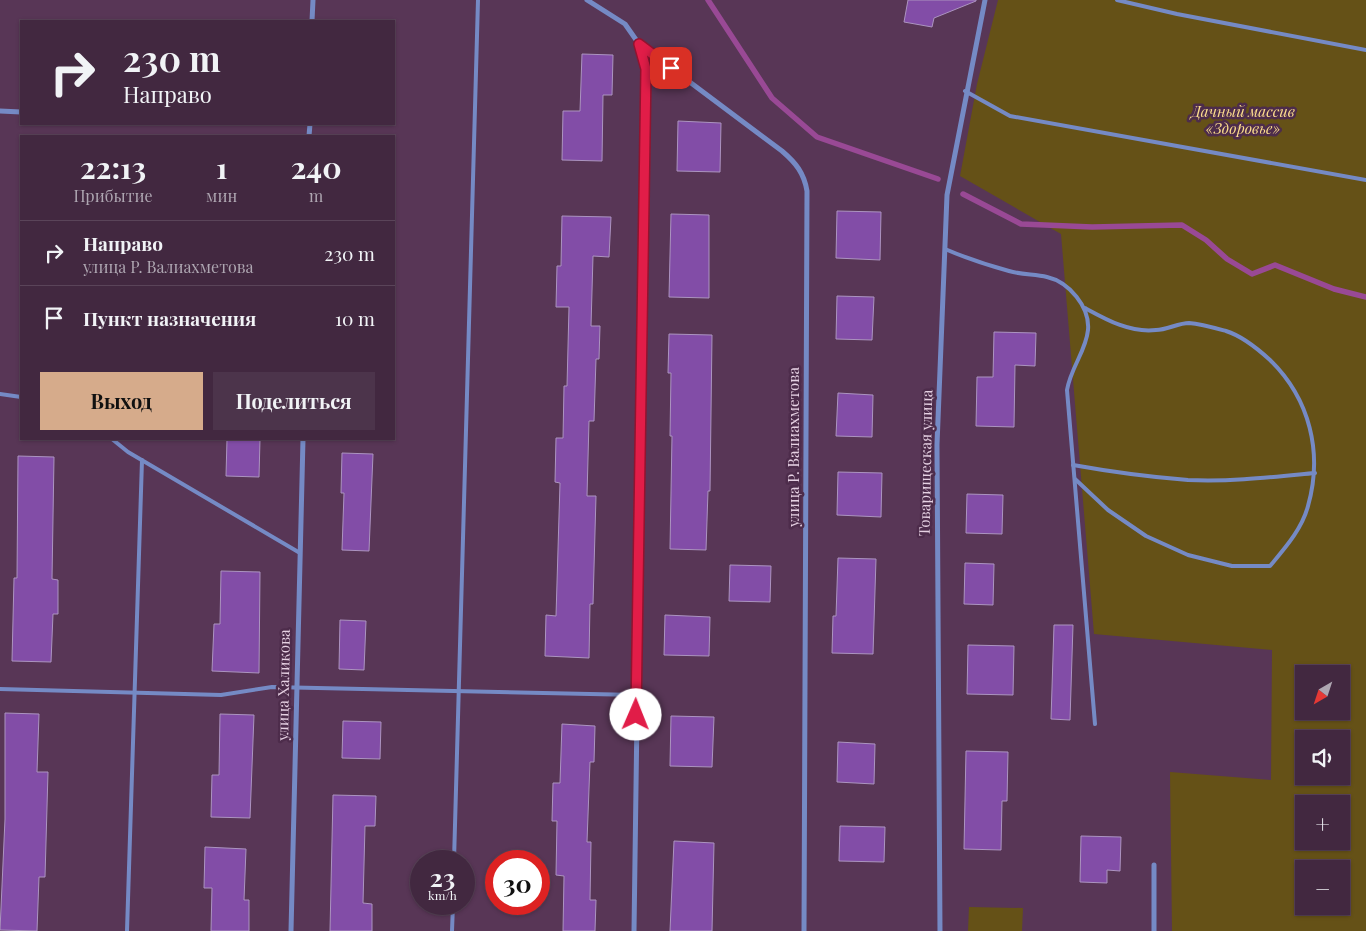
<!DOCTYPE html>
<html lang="ru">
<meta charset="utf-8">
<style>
body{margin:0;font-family:"Playfair Display",serif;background:#4c344b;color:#f1f3f6;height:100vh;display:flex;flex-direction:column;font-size:19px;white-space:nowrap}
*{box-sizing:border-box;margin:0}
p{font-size:16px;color:#aea6b1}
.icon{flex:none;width:28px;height:28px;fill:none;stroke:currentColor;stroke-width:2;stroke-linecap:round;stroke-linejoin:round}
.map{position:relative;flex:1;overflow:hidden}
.panel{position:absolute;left:20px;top:135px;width:375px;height:305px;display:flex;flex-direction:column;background:#422840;border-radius:0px;box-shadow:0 1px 4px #0004,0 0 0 1px #5a4459}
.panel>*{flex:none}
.hud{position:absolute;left:20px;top:20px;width:375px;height:105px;border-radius:0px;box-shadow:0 1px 4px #0004,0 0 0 1px #5a4459;background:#422840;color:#f1f3f6;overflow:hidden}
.needle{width:32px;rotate:219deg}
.buttons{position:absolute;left:1295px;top:665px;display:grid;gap:10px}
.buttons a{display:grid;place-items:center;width:55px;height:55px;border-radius:0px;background:#422840;box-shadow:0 1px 4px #0004,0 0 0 1px #5a4459;font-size:25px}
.speed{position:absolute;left:410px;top:850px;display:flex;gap:10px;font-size:25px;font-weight:700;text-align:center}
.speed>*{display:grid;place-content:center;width:65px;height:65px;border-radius:50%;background:#422840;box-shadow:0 1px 4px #0004,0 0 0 1px #5a4459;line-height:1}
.speed small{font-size:12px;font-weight:400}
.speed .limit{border:8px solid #d22;background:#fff;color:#111}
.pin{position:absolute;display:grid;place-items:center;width:42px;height:42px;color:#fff;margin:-21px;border-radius:10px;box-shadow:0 2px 8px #0006}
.me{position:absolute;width:55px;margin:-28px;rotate:1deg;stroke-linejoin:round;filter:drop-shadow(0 0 4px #0008)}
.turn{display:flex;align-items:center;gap:18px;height:105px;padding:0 20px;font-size:22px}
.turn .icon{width:65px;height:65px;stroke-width:2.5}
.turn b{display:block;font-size:35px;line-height:42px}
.eta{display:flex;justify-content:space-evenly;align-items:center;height:85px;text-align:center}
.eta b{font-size:30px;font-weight:700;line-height:35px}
.button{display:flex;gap:10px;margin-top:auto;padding:10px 20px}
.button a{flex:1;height:58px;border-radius:0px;background:#d6ab8b;color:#111;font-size:20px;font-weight:700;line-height:58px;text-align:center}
.button a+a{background:#4c344b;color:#f1f3f6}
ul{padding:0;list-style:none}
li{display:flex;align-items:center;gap:15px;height:65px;padding:0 20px;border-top:1px solid #5a4459}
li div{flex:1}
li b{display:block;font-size:19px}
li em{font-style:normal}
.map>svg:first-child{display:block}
.green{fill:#655117;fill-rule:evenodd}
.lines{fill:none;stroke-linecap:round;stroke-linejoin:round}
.stream{stroke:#994995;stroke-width:5.5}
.building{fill:#824da7;stroke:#ac94c0}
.lane{stroke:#758ac5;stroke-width:4}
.street{stroke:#758ac5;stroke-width:5}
.route-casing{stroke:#92132f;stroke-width:12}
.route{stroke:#e11d48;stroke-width:9}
.labels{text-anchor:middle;stroke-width:5;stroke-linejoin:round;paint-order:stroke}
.park-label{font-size:15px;font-style:italic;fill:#fcdd8d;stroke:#4d2c4b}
.street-label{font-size:15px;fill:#e6d1e3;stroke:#4d2c4b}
</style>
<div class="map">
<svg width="1366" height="931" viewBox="0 0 1366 931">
<rect width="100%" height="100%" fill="#583656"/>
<g class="green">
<path d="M998,0h368v931h-194l-2,-159 101,8 1,-130 -178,-16 -33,-400 -101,-58 17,-92zM1304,674h37v37h-37zM1304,739h37v37h-37zM1304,804h37v37h-37zM1304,869h37v37h-37z"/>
<polygon points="969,907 1023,908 1022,931 968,931"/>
</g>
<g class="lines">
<g class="stream">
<polyline points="708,0 772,98 817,137 938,179"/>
<polyline points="963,194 1021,224 1092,227 1182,225 1206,240 1227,259 1252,274 1275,265 1334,289 1366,297"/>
</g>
</g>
<g class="building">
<polygon points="908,0 976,0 976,1 934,18 932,27 904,22"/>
<polygon points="582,54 613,55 612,95 603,95 602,161 562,160 563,111 580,111"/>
<polygon points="678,121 721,123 720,172 677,171"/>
<polygon points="837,211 881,212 880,260 836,258"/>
<polygon points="671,214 709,215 709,298 669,297"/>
<polygon points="562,216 611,217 609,257 593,256 591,326 600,326 599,359 596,359 594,421 589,421 587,496 596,496 593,604 590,604 589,658 545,656 546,615 556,616 560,483 555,482 556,438 563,438 564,386 567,386 569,307 556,307 557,266 561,266"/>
<polygon points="837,296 874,297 872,340 836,339"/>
<polygon points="994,332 1036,333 1035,366 1015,365 1014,427 976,426 977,377 993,377"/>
<polygon points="669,334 712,335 710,491 708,491 706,550 670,549 672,436 670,436 671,373 668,373"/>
<polygon points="838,393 873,395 872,437 836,436"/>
<polygon points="227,439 260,439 259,477 226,476"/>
<polygon points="342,453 373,454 369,551 342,550 344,493 341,493"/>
<polygon points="18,456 54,457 52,579 58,580 58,614 53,614 51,662 12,661 14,578 17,578"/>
<polygon points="838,472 882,473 881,517 837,515"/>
<polygon points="967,494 1003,495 1002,534 966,533"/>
<polygon points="838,558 876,559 873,654 832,653 833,616 836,616"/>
<polygon points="965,563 994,564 993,605 964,604"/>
<polygon points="730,565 771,566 770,602 729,601"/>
<polygon points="221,571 260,572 259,673 212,671 214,624 220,624"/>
<polygon points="665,615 710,617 709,656 664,655"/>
<polygon points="340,620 366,621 364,670 339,669"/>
<polygon points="1054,625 1073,625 1070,720 1051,719"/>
<polygon points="968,645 1014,646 1013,695 967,694"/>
<polygon points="5,713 39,714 37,772 48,772 45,877 39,877 37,931 0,930 5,819"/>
<polygon points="220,714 254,715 250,818 211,817 212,775 219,775"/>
<polygon points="671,716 714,717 712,767 670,766"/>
<polygon points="343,721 381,722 380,759 342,758"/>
<polygon points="562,724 595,726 594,762 590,762 587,842 591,842 590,900 596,900 595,931 563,931 564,876 556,875 557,821 552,821 553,783 560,783"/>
<polygon points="838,742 875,744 874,784 837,782"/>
<polygon points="966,751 1008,752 1007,801 1002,801 1001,850 964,849"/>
<polygon points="333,795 376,796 375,826 365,826 363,903 372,904 372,931 330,931"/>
<polygon points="840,826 885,827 884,862 839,861"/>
<polygon points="1081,836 1121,837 1120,871 1107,870 1107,883 1080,882"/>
<polygon points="674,841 714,843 712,931 670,931"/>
<polygon points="205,847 246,849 244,900 249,900 249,931 211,931 212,888 204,888"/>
</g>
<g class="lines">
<g class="lane">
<polyline points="1117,0 1177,14 1366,50"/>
<polyline points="965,91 1010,116 1366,180"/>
<path d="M945,249c21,9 42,16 64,22 13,4 26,3 38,6 22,5 43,30 41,53 -2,21 -17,37 -21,60l28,334"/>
<polyline points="0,394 21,397"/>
<polyline points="112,439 128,452 300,553"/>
<path d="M1073,465c39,7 76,12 115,15 43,2 85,-3 127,-7"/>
<path d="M1075,479l33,31 38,26 42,19 44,11h38c15,-18 32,-37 38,-60 15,-53 2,-107 -38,-146 -12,-11 -28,-24 -44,-29 -11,-3 -25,-7 -37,-8 -11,0 -22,7 -33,7 -26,3 -49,-10 -71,-22"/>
<polyline points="0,689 221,695 272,687 637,695"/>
<polyline points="454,861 478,0"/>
<polyline points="127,931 142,460"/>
<polyline points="452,931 453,904"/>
</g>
<g class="street">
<path d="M587,0l38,24 14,20 143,107c14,12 22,22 25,40l-3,740"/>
<polyline points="312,21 313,0"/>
<polyline points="0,111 21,112"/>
<polyline points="309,136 310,124"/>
<polyline points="291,931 303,439"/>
<polyline points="634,931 646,69 639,44"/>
<polyline points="940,931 937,445 947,195 985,0"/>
<polyline points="1154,931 1154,865"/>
</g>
</g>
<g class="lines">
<g class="route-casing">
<polyline id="route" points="636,715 646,69 639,44 671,68"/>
</g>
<use href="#route" class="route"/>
</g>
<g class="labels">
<g class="park-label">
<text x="1243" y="117">Дачный массив<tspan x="1243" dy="17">«Здоровье»</tspan></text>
</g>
<g class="street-label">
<text transform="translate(794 447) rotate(-90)" y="5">улица Р. Валиахметова</text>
<text transform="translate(926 463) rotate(-89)" y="5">Товарищеская улица</text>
<text transform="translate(284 685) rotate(-89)" y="5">улица Халикова</text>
</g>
</g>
</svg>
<div class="buttons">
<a><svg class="needle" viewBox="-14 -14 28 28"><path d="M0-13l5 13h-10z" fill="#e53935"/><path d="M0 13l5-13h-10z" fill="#aea6b1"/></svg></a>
<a><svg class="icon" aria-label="sound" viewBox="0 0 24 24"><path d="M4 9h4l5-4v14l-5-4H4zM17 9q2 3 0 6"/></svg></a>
<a>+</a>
<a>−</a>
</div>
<div class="speed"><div>23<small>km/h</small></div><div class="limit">30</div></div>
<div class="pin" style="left:671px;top:68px;background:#d93025"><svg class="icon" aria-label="arrive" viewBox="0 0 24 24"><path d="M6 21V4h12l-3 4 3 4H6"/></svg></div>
<svg class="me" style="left:636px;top:715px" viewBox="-20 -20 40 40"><circle r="19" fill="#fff"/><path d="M0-13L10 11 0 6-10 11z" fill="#e11d48"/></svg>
<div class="hud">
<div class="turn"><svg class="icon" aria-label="right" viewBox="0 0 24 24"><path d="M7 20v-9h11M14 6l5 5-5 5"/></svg><div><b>230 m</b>Направо</div></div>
</div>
<section class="panel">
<div class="eta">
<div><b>22:13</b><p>Прибытие</p></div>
<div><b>1</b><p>мин</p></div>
<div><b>240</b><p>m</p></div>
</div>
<ul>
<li><svg class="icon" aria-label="right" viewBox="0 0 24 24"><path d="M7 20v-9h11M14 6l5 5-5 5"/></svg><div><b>Направо</b><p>улица Р. Валиахметова</p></div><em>230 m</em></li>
<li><svg class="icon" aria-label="arrive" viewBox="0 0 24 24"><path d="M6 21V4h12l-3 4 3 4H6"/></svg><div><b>Пункт назначения</b></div><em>10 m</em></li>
</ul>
<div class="button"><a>Выход</a><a>Поделиться</a></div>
</section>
</div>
